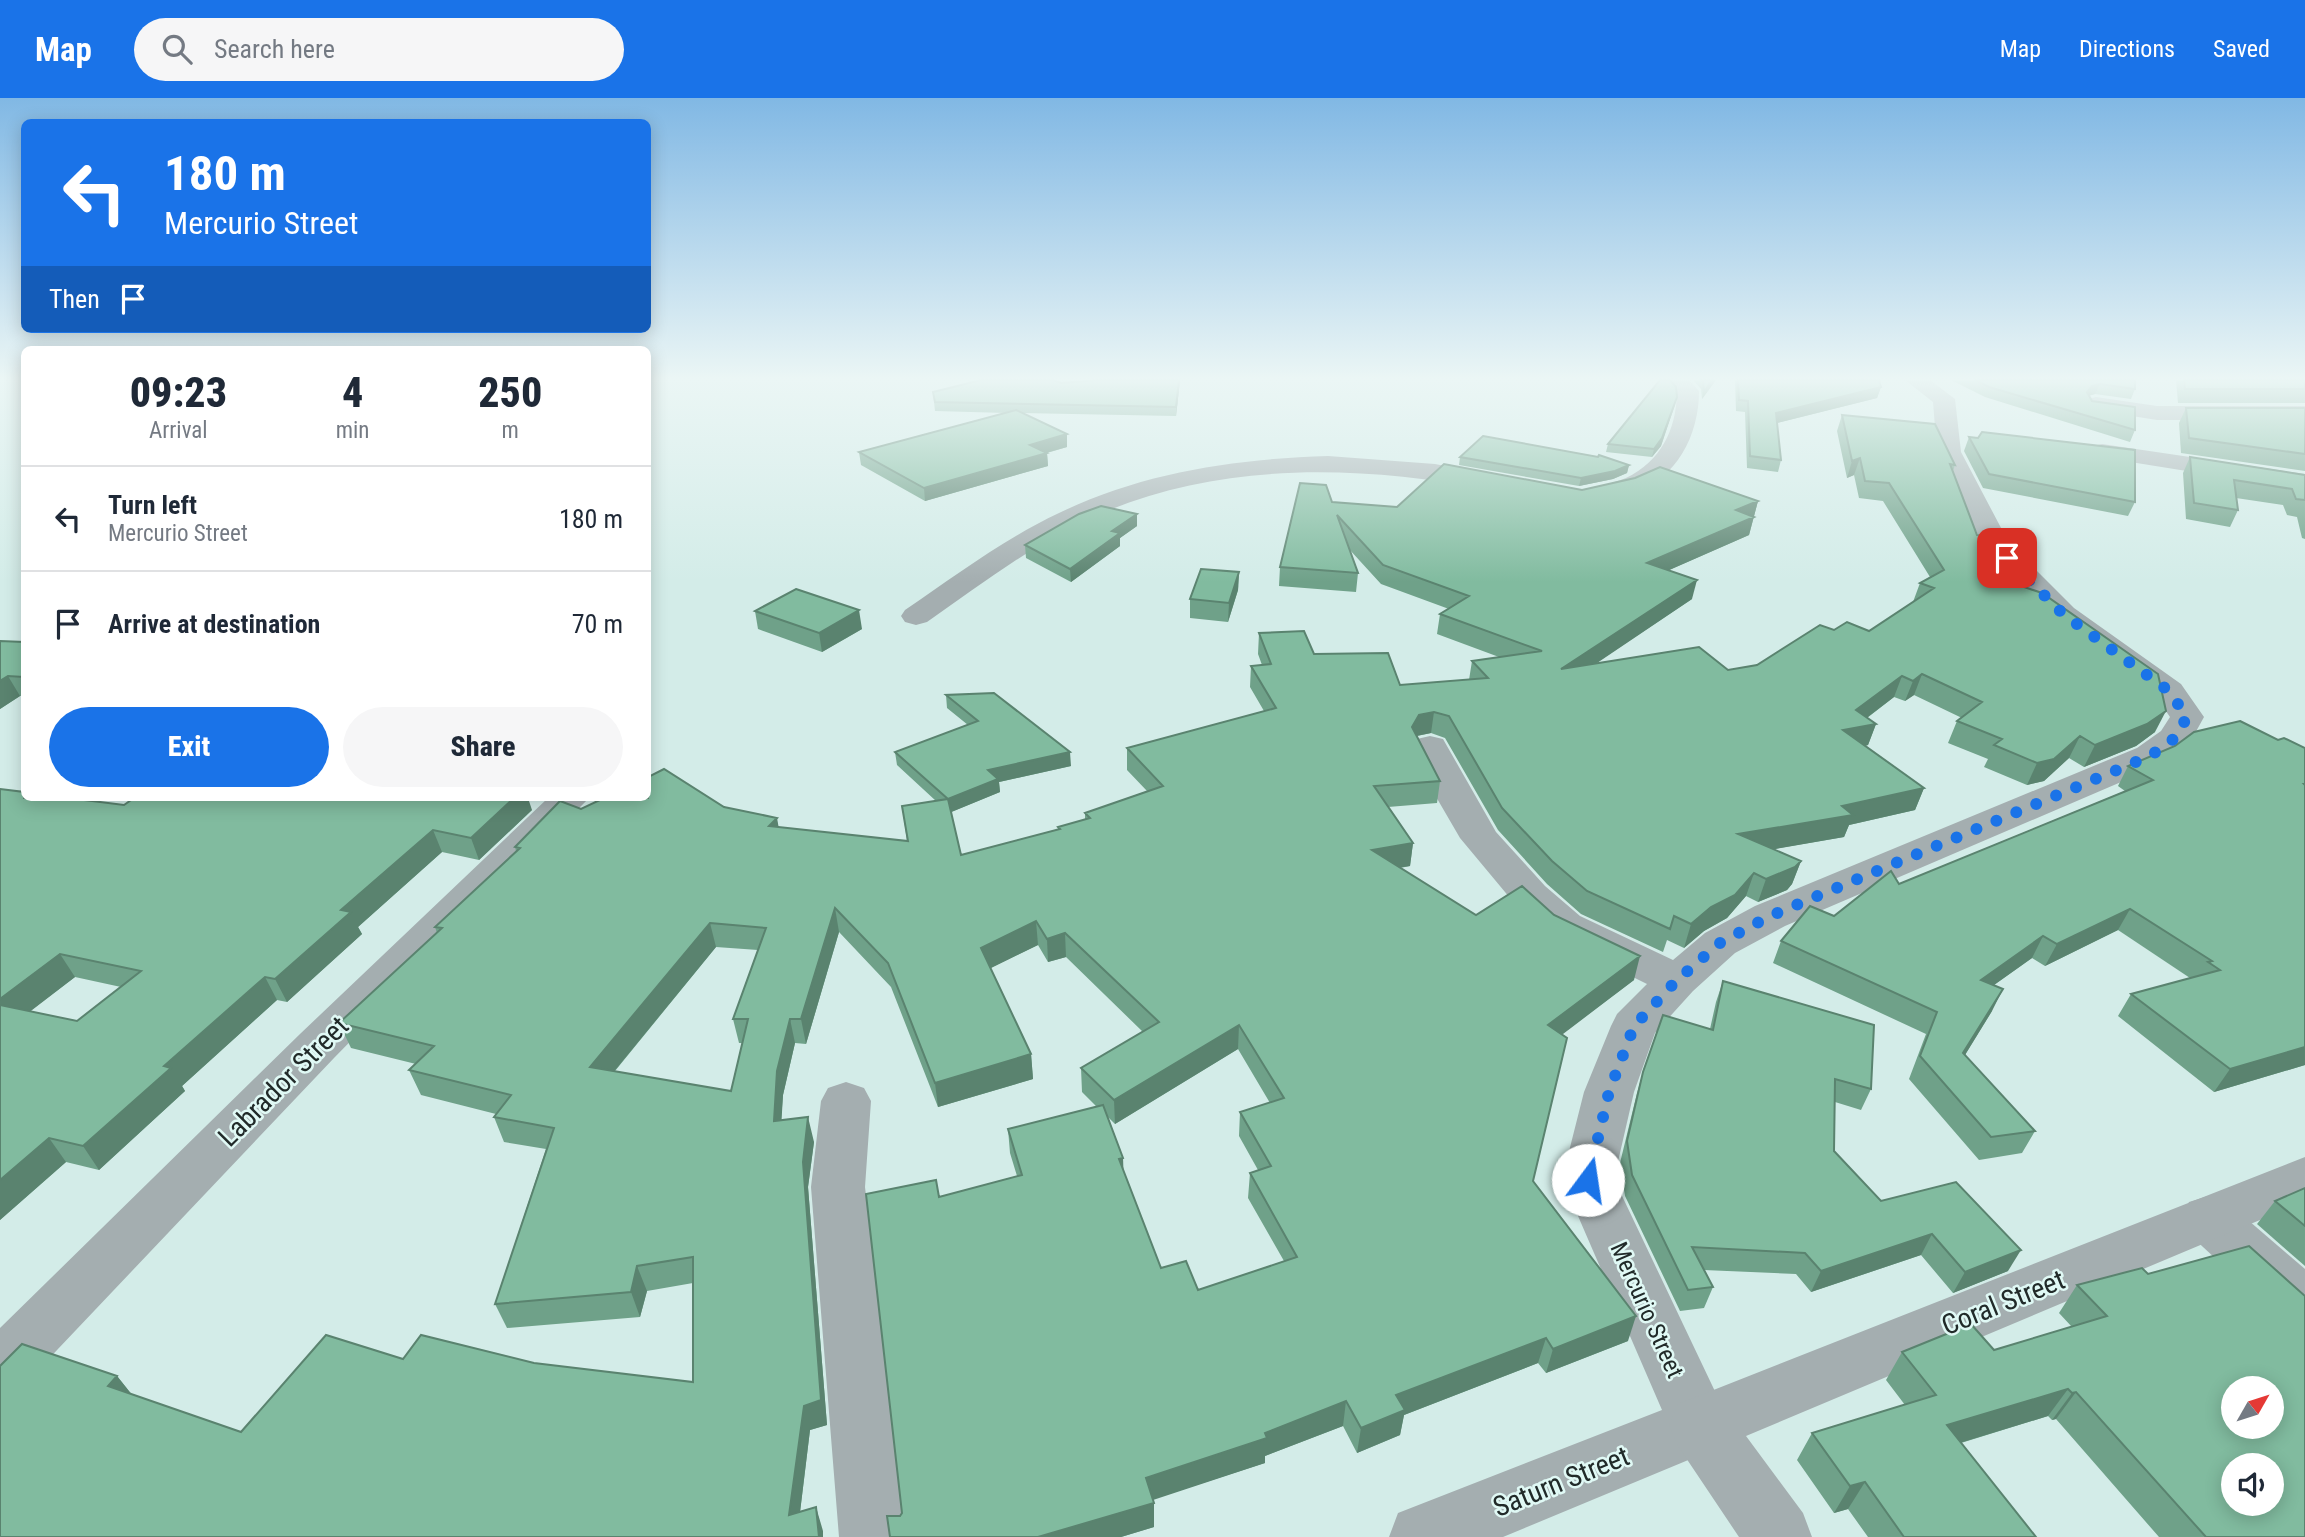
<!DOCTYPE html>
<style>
body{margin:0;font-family:"Roboto Condensed",sans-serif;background:#f6f6f7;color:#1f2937;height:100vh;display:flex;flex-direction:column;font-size:26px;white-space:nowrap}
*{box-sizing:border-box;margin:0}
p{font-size:23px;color:#747a83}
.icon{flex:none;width:38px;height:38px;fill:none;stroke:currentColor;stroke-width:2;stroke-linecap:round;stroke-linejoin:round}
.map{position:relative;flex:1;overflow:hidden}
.sheet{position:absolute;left:21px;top:248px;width:630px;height:455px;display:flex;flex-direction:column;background:#fff;border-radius:10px;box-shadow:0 4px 18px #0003}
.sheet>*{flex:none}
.guide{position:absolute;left:21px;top:21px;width:630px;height:214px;border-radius:10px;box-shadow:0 4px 18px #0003;background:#1a73e8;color:#fff;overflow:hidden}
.needle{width:46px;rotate:51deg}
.fabs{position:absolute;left:2221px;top:1278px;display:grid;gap:14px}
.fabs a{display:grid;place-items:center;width:63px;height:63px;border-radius:50%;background:#fff;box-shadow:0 4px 18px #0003;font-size:35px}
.pin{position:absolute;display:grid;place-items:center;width:60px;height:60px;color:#fff;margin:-30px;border-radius:14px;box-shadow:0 4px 10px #0006}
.me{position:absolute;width:77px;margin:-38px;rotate:14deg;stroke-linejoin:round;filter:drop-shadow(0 0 5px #0008)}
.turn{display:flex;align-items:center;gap:24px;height:147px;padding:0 28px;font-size:32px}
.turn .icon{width:91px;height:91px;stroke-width:2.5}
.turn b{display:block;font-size:49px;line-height:60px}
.then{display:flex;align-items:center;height:66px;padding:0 28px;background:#0003;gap:14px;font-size:26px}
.eta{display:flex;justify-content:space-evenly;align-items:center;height:119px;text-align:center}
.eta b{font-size:42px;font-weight:800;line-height:49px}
.primary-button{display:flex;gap:14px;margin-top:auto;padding:14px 28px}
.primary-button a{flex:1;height:80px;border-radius:42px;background:#1a73e8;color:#fff;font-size:28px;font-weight:800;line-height:80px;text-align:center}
.primary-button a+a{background:#f6f6f7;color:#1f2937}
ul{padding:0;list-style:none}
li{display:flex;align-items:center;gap:21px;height:105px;padding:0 28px;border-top:2px solid #e0e1e3}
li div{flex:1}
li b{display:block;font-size:26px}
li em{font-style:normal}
header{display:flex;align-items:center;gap:42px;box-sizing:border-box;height:98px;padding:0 35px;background:#1a73e8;color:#fff}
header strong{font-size:33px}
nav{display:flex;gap:38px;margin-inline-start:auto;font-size:24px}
.search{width:490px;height:63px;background:#f6f6f7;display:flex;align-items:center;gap:18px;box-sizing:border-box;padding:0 24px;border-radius:38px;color:#747a83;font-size:26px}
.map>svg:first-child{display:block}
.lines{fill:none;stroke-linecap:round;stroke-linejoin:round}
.minor{fill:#a4aeb0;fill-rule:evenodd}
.tertiary{fill:#a4aeb0;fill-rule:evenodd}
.wall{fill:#6fa189;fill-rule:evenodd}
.shaded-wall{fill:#5a836f}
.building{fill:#81bb9f;stroke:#5a836f;stroke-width:2;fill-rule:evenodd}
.route{stroke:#1a73e8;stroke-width:12;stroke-dasharray:0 21.6}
.labels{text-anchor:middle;stroke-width:5;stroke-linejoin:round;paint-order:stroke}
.street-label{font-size:24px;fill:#212a29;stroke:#e0f9f5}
.near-street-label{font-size:28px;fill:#212a29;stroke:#e0f9f5}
</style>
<header>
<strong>Map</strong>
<div class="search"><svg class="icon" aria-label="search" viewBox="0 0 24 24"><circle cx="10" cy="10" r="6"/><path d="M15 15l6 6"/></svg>Search here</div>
<nav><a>Map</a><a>Directions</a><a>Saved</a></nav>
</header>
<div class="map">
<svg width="2305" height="1439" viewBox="0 0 2305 1439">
<rect width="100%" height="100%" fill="#d3ece8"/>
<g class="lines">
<g class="minor">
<path d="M1665,282h24l10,11c0,44 -22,88 -67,102 -9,3 -16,5 -26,2l-4,-5c6,-8 15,-8 24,-12 35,-17 50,-48 51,-85z"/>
<polygon points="1905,282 1930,282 1955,301 1961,354 2009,445 2074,510 2181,586 2204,619 2188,648 2163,666 1785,828 1735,855 1693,893 1655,935 1634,994 1614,1081 1731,1327 1722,1348 1503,1439 1389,1439 1398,1415 1662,1312 1562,1081 1584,994 1611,928 1617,916 1647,886 1550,838 1515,806 1460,740 1428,685 1412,649 1417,641 1430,638 1443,641 1496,734 1545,788 1580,818 1673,862 1705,835 1755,808 2137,650 2161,633 2170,619 2157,600 2052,522 1987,455 1937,354 1933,304"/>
<polygon points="2096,299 2157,308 2305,308 2305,322 2157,322 2088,311 2085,306 2088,301"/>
<polygon points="2102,346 2305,376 2305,392 2093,358 2090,353 2093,348"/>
<path d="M1328,358l107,8 61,12 4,5 -4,5 -9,3c-138,-25 -281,-28 -409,35 -54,27 -102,64 -151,98l-11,3 -11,-3 -4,-6 4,-6c50,-34 99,-71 154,-97 85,-41 176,-54 269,-57z"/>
<polygon points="548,700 589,700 334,960 21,1290 0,1298 0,1230 300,936"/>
<polygon points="846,984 864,990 871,1003 865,1089 905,1439 839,1439 811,1089 821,1003 828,990"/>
<polygon points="2208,1098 2227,1104 2305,1171 2305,1232 2285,1225 2189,1136 2181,1120 2189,1104"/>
</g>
<polygon class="tertiary" points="2305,1059 2305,1103 1746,1338 1803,1415 1812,1439 1739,1439 1678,1348 1669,1327 1678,1306"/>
</g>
<g class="wall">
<polygon points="1097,282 1180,282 1176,318 1021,315 1067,336 1067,349 1047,355 1048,368 925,403 861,367 859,354 1007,315 935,313 933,294"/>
<polygon points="1693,282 1716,282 1702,301 1701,291"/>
<polygon points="1735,282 1879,282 1881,289 1877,300 1777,325 1781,362 1778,374 1747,370 1745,314 1736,313"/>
<polygon points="1951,282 2135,282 2135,291 2131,301 2095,296 2089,298 2092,303 2135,332 2130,344 1985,299"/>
<polygon points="2176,282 2305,282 2305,305 2178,305"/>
<polygon points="1675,307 1661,348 1652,359 1606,354 1608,346"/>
<polygon points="2186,310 2305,310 2305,373 2181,355 2179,325"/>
<path d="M1842,317l113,50 -2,6 24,64 38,49 140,148 -19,14 -52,21 -15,-9 -25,23 -17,4 -43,-18 4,-8 -40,-16 9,-22 5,-3 -48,-23 -9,6 -11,-4 -27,21 9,6 -8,21 -3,1 59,42 -9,22 -66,15 -5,12 -71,12 28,12 -9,23 -5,6 -29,12 -12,-6 -19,22 -23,13 -20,17 -17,-8 -4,12 -82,-38 -34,-30 -49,-54 -53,-92 -14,-5 -14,3 23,45 -3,22 -49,4 25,36 -3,23 -10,2 76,47h78l80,65 -72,54 -29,147 95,160 -82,32 -8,-10 -134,52 -4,20 -43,18 -14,-27 -78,30v7l-112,36 1,28 -33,10h-231l10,-21 2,-3 37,-316 78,-21 -7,-23 -2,-24 89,-22 -15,-15 -1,-24 62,-36 -77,-75 -18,5 -10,-17 -48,23 41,86 2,25 -95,28 -47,-120 -52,-55 -33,112 -11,-1 -12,52 -2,25 33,22 -6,45 19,238 -17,5 -10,82 16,-5 7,30h-823l117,-161 15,19 109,37 162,-73 131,4 159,19v-99l-46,8 -7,26 -133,11 -12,-24 51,-155 -42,-7 -10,-25 2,-3 -75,-19 -12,-25 7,-6 -65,-16 -12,-25 98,-90 -2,-6 81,-76 -1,-4 66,-38 143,-2 55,20 128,14 -5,-35 34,-5 -39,-36 -2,-13 73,-27 -21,-17 -1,-13 125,71 -72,16 1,10 -49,20 10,43 98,-26 -1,-2 27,-7v-7l62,-22 -20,-21v-22l137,-37 -14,-24 1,-21 11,-1 -4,-11 1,-21 141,52 69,-5 3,-19 27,-4 -62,-23 3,-20 9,-5 -68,-25 -32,-35 9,24 -2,19 -77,-6 1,-19 52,-65 65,5 185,-17 176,11 -9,34 -80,35 23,29 -96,64 132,7 29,-5 77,-35 35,1 44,-29 7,-19 10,-6 -47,-76 -24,-3 -5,-23 -7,3 -10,-47zM716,849l42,3 -25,69 6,24h3l-11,48 -116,-20zM1238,951l32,54 -30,9 -1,24 19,34 -8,3 -2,25 36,63 -86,29 -37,-22 -38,-96v-14l-15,-41 7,7z"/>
<polygon points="1969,339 2135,404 2128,418 1983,390 1964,353"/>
<polygon points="1460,359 1629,367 1627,375 1613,381 1579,388 1459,367"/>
<polygon points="2190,359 2305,377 2305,441 2302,440 2297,419 2287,417 2283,407 2236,400 2238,412 2230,429 2186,421 2183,375"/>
<polygon points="1137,416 1137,428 1120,440 1120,448 1071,484 1026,460 1025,447"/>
<polygon points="1239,474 1238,492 1228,524 1190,520 1190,501"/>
<polygon points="755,513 862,531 822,554 758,531"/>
<polygon points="0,543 24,544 24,598 20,598 0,611"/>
<polygon points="2175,648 2305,967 2214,994 2118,918 2131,896 2190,880 2118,832 2045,868 2032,860 1994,887 1992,913 1965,957 2035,1033 2022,1055 1979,1062 1909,981 1926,936 1773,865 1781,843 1834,818 1899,786 2125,693 2118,688 2128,668"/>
<path d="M0,691l124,16 408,5 -53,50 -37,-8 -84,75 4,7 -75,68 -10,-2 -95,86 3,5 -86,79 -33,-8 -66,58zM75,879l46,10 -44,34 -47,-10z"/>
<polygon points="1723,883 1871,991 1861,1012 1835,1004 1834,1053 1881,1103 2008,1173 1953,1195 1921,1157 1811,1194 1796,1176 1704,1172 1713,1189 1704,1210 1680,1213 1625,1098 1620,1065 1637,995 1643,974 1710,931 1716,904"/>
<polygon points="2305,1090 2305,1168 2257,1126 2275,1103"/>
<polygon points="2142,1170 2305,1439 2159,1439 2056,1321 2052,1322 2048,1318 1961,1345 2036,1439 1868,1439 1848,1411 1834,1415 1797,1362 1812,1335 1905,1307 1886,1282 1902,1254 1994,1252 2072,1229 2059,1215 2077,1187"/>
</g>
<g class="shaded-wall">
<polygon points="1179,282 1180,282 1176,318 1176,309"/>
<polygon points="1712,282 1716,282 1702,301 1704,294"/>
<polygon points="2100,286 2095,296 2087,298 2087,294 2092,288"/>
<polygon points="1881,289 1877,300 1773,326 1776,315"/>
<polygon points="1677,299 1661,348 1652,359 1654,351"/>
<polygon points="1067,336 1067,349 1031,359 1030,347"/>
<polygon points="1047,355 1048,368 925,403 924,390"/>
<polygon points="1860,360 1854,377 1847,380 1852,363"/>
<polygon points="1629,367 1627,375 1613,381 1579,388 1581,380"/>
<polygon points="1758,403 1749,437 1642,484 1647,465 1736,412"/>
<polygon points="1137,416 1137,428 1120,440 1120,448 1071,484 1070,471 1112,433"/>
<polygon points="1239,474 1238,492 1228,524 1229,505"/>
<polygon points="1697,482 1692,501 1557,592 1561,571"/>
<polygon points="859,512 862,531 822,554 819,535"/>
<polygon points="1922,576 1914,597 1905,603 1913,583"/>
<polygon points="8,578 20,598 0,611 0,583"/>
<polygon points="1902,578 1894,599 1852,631 1876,626 1868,647 1836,654 1843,632 1856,612"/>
<polygon points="2166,613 2155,634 2136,648 2084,669 2095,647"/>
<polygon points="1434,614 1431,635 1416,638 1412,629 1419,617"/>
<polygon points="2080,638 2069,660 2044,683 2027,687 2037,665"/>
<polygon points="1070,654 1071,668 999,684 1000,694 949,715 948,701 988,672"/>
<polygon points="1924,690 1915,712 1849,727 1844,739 1730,759 1738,736 1842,708"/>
<polygon points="514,700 528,700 532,712 479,762 471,740"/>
<polygon points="777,720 781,742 769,728"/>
<polygon points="433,732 442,754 358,829 362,836 287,904 275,881 341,812"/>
<polygon points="1413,745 1410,768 1369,774 1372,752"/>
<polygon points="1801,763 1792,786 1787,792 1758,804 1766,781"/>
<polygon points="1754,775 1746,798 1727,820 1704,833 1684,850 1691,826"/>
<polygon points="835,810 839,834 806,946 801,921"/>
<polygon points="2130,811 2118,832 2045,868 2057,846"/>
<polygon points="1036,823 1038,847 983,874 981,850"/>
<polygon points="710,825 716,849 598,993 590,969"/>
<polygon points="1065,835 1066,859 1048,864 1047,841"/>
<polygon points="2043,838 2032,860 1970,904 1981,882"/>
<polygon points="60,856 75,879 10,929 0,914 0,901"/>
<polygon points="1640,858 1634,882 1542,952 1548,927"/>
<polygon points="265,879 277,902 182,988 185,993 99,1072 83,1048 164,968"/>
<polygon points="2003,891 1992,913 1952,978 1963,955"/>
<polygon points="790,921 795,945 783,997 780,1048 774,1023 777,973"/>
<polygon points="1239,927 1238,951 1115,1026 1114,1002"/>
<polygon points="2305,949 2305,967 2214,994 2230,971"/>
<polygon points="1031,956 1033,981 938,1009 935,985"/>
<polygon points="808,1019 814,1044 808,1089 827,1327 810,1332 797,1439 789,1417 803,1064"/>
<polygon points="49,1040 66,1064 0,1122 0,1082"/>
<polygon points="1123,1060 1124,1085 1119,1061"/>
<polygon points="1932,1136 1921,1157 1811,1194 1821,1173"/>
<polygon points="2021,1152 2008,1173 1953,1195 1965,1174"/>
<polygon points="637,1168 647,1193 640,1219 631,1194"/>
<polygon points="1636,1218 1628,1243 1546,1275 1553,1251"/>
<polygon points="1546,1240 1538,1265 1404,1317 1400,1337 1357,1355 1361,1330 1396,1297"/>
<polygon points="117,1278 137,1303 108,1288"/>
<polygon points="2068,1291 2048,1318 1930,1354 1947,1327"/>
<polygon points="2076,1294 2056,1321 2052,1322 2072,1295"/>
<polygon points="1346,1303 1343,1328 1265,1358 1265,1365 1147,1404 1146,1380"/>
<polygon points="1865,1384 1848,1411 1834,1415 1850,1388"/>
<polygon points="1154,1405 1154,1429 1121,1439 1038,1439"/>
<polygon points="816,1409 823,1433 823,1439 819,1439"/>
</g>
<g class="building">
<polygon points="981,282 1054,282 1061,285 1097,282 1179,282 1176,309 935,304 933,294"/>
<polygon points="1660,282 1670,282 1676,289 1677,299 1662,340 1654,351 1608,346"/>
<polygon points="1701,282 1712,282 1704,294 1703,284"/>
<polygon points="1738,282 1879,282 1881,289 1776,315 1781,362 1750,358 1748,303 1739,302"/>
<polygon points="1975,282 2135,282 2135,291 2100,286 2092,288 2087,294 2092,303 2135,309 2135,332 1989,289"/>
<polygon points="2184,282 2305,282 2305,291 2185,291"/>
<polygon points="2186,310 2305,310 2305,356 2189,340"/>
<polygon points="1016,312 1067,336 1030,347 1047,355 924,390 859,354"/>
<path d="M1842,317l93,9 20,41 -5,-1 27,71 7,1 31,48 27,9 116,81 8,37 -19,13 -52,21 -15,-9 -26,23 -17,4 -43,-18 8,-6 -45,-18 25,-19 -60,-28 -9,7 -11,-5 -46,34 20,14 -33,6 81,58 -82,18 11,9 -115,19 63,27 -6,6 -29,12 -12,-6 -19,22 -24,12 -20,17 -17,-8 -4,13 -83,-38 -35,-30 -50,-53 -53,-92 -15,-4 -15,3 -7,12 28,54 -66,5 39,57 -41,7 104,65 46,-29 32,29 86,41 -92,69 19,13 -34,143 103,135 -83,33 -7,-11 -150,57 9,15 -44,18 -15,-27 -81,32 2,5 -121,40 8,25 -116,34h-148l-3,-21h13l2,-3 -36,-319 70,-14 3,17 83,-22 -14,-46 95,-24 20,53 -4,1 42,109 25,-7 12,29 99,-33 -47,-84 21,-7 -31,-54 44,-14 -45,-73 -125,75 -33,-32 78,-46 -94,-89 -18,6 -11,-18 -55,27 50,106 -96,29 -47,-120 -53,-55 -34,111h-11l-13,52 -3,50 34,-4 -5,45 18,238 -17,6 -15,109 27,-8 3,30h-819v-171l22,-22 95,32 -9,10 133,46 85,-97 77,24 18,-24 113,28 159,19v-125l-56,9 -6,26 -136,12 59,-176 -60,-11 17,-22 -102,-25 25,-24 -95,-23 103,-95 -7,-1 85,-79 -5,-1 45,-46 21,8 23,-11h44v-21l16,-8 60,38 53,11 -8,8 139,15 -6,-35 46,-7 13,56 99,-26 -2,-2 32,-9 -5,-5 78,-27 -36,-38 149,-40 -25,-42 20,-2 -12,-31 45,-2 10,23 74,-1 12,32 88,-7 -16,-17 70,-10 -102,-37 29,-18 -86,-31 -46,-50 21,58 -78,-6 20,-84 26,2 6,17 65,5 47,-43 138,26 53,-12 25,-11 98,34 -22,9 18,7 -107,46 50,17 -136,89 138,-22 29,23 29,-5 63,-40 14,5 13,-8 22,9 65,-43 -14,-5 24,-13 -55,-87 -24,-2 -5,-23 -8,3zM710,825l56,5 -33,91h15l-17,72 -141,-24z"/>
<polygon points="1982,334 2135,352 2135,404 1989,376 1969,339 1978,340"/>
<polygon points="1483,338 1598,359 1599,357 1629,367 1615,373 1581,380 1460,359"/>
<polygon points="2190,359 2305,377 2305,402 2296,401 2292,391 2234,382 2238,412 2194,405"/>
<polygon points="1101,408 1137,416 1112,433 1120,435 1070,471 1025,447 1079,416"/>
<polygon points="1201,471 1239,474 1229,505 1190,501"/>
<polygon points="796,491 859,512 819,535 755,513"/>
<polygon points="0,543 24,544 24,579 8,578 0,583"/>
<polygon points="994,595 1070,654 988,672 998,681 948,701 895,654 978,623 946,597"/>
<polygon points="2240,623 2278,642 2284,640 2305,650 2305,686 2304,686 2305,687 2305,949 2230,971 2131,896 2220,872 2208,864 2212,863 2130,811 2057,846 2043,838 1981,882 2003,891 1963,955 2035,1033 1991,1039 1920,958 1937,914 1781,843 1810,808 1834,818 1891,773 1899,786 2153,682 2128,668 2175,648 2194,634"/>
<polygon points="0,691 24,694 24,700 68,700 124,707 134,700 514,700 471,740 433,732 341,812 351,814 275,881 265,879 164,968 171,970 83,1048 49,1040 0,1082 0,907 77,923 141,873 60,856 0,901"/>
<polygon points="1723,883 1874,927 1871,991 1835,981 1834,1053 1881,1103 1956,1084 2021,1152 1965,1174 1932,1136 1821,1173 1805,1155 1692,1149 1713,1189 1688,1192 1632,1077 1627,1043 1643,974 1663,917 1713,932"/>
<polygon points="2305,1090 2305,1128 2275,1103"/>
<path d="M2249,1148l56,50v241h-99l-130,-145 -4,1 -4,-4 -121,36 89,112h-132l-39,-55 -15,4 -38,-53 124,-38 -34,-43 69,-28 23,26 113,-34 -30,-31 65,-17 6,6zM2233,1290h39v38h-39zM2233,1367h39v38h-39z"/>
</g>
<linearGradient id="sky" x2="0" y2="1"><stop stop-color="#81b8e4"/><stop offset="0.58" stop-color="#ebf6f5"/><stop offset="1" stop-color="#ebf6f5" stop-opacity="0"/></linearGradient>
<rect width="2305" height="484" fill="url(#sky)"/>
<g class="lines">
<polyline class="route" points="1588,1082 1609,994 1634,928 1677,882 1720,845 1770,818 2150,658 2175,640 2187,619 2169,593 2063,516 2007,460"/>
</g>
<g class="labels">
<g class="street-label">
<text transform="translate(1647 1212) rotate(66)" y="8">Mercurio Street</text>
</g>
<g class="near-street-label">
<text transform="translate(283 983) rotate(-45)" y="10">Labrador Street</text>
<text transform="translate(2003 1204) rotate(-22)" y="10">Coral Street</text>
<text transform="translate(1561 1383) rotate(-22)" y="10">Saturn Street</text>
</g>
</g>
</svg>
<div class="fabs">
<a><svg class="needle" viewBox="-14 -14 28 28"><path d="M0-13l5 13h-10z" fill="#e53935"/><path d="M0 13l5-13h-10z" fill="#747a83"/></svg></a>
<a><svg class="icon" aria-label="sound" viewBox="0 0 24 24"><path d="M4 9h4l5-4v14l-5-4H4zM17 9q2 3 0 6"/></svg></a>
</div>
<div class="pin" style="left:2007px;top:460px;background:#d93025"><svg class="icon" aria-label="arrive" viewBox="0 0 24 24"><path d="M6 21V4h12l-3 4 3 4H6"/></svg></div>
<svg class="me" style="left:1588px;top:1082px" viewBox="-20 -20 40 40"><circle r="19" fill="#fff"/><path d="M0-13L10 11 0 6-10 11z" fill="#1a73e8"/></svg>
<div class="guide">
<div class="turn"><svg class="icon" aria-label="left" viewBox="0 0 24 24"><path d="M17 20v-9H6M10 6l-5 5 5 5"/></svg><div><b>180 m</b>Mercurio Street</div></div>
<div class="then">Then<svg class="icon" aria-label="arrive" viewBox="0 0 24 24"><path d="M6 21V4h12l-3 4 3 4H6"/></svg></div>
</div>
<section class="sheet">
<div class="eta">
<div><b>09:23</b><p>Arrival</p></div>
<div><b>4</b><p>min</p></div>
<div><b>250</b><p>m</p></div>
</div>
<ul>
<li><svg class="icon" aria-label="left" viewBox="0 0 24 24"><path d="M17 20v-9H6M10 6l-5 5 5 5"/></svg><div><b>Turn left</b><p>Mercurio Street</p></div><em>180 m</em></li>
<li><svg class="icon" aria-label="arrive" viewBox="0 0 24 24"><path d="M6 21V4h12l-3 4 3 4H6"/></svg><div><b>Arrive at destination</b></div><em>70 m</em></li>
</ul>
<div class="primary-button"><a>Exit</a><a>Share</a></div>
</section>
</div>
